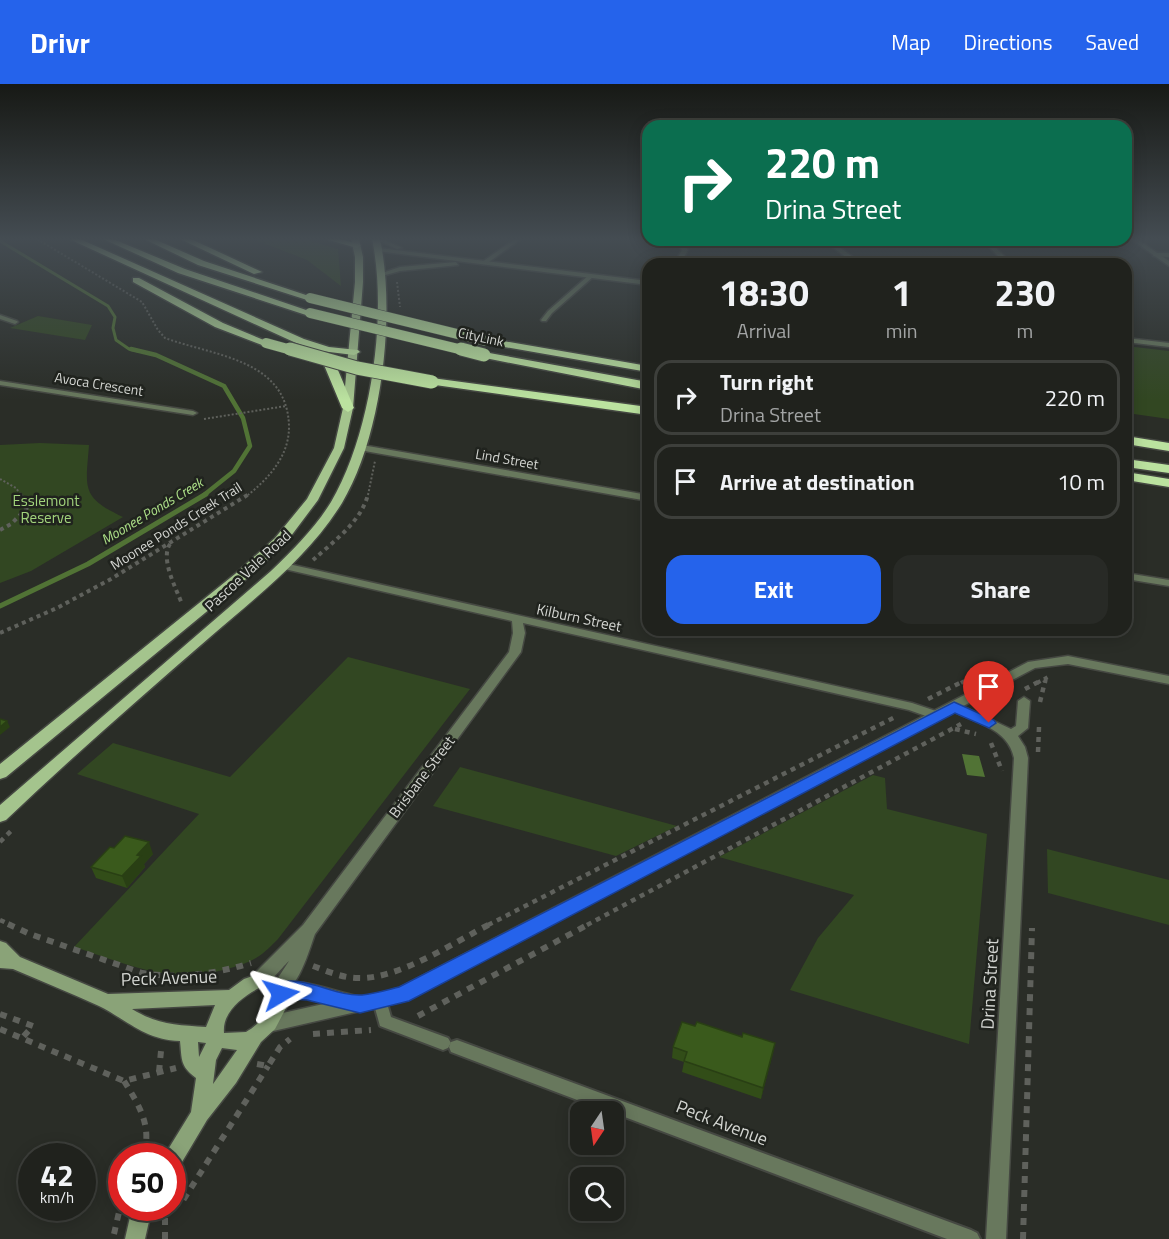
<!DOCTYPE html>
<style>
body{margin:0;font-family:"Titillium Web",sans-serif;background:#282a26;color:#f1f3f6;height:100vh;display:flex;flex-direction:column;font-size:22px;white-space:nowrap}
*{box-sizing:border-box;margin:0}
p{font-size:20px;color:#a2a4a4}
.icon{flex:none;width:33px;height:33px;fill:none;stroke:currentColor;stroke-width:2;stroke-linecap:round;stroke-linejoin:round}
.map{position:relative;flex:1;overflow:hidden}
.sheet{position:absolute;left:642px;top:174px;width:490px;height:378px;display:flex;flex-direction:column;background:#20221d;border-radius:18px;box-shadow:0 3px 15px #0003,0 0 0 2px #3d3f3b}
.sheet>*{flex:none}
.hud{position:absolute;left:642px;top:36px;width:490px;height:126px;border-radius:18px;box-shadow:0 3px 15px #0003,0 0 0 2px #3d3f3b;background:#0b6e4f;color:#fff;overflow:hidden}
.needle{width:39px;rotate:193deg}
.buttons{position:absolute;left:570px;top:1017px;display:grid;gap:12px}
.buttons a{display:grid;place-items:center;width:54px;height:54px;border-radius:12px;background:#20221d;box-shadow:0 3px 15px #0003,0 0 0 2px #3d3f3b;font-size:30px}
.speed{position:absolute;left:18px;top:1059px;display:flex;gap:12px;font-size:30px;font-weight:700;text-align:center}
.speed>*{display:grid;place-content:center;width:78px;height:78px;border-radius:50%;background:#20221d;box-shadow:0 3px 15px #0003,0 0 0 2px #3d3f3b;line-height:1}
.speed small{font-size:15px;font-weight:400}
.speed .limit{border:9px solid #d22;background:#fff;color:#111}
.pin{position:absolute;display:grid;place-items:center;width:51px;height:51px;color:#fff;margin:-62px -26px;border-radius:50% 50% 50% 0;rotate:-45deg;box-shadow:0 0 6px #0007}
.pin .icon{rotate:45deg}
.me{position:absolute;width:66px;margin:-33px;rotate:83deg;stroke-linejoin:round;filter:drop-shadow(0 0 4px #0008)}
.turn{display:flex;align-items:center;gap:21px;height:126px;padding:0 24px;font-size:27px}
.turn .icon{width:78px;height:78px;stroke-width:2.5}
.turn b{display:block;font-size:42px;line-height:51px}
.eta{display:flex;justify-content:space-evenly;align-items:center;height:102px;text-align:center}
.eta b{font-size:36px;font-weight:700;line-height:42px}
.primary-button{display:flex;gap:12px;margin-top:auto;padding:12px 24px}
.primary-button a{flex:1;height:69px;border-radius:18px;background:#2563eb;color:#fff;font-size:24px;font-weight:700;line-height:69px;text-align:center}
.primary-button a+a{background:#282a26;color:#f1f3f6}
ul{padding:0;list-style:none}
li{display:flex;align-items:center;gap:18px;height:75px;margin:0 12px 9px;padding:0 12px;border:3px solid #3d3f3b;border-radius:18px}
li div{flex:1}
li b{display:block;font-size:22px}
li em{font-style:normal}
header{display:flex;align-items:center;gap:36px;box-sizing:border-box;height:84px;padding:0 30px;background:#2563eb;color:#fff}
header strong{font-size:28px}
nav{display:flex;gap:33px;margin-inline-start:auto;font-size:21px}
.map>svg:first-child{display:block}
.green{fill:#324722}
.water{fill:#517335}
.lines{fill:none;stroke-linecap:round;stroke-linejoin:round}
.stream-far2{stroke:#517335;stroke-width:3}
.stream-far1{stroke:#517335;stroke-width:4.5}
.stream{stroke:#517335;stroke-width:5}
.service-casing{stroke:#454842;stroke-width:4}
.minor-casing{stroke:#454842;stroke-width:3}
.tertiary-casing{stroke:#454842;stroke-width:3}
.secondary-casing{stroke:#454842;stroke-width:3}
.primary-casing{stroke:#454842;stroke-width:3}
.motorway-casing{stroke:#454842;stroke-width:3}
.path-far3{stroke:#5f615c;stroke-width:2;stroke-dasharray:2 2;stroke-linecap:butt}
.path-far2{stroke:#5f615c;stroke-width:4;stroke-dasharray:4 4;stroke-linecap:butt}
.path-far1{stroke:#5f615c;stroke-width:4.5;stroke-dasharray:5 5;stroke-linecap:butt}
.path{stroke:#5f615c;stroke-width:6;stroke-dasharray:7 7;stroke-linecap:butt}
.service{fill:#68785d;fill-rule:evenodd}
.minor{fill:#68785d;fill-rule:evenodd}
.tertiary{fill:#68785d;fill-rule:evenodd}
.secondary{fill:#8aa378;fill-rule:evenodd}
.primary{fill:#a4c48d;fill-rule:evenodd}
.motorway{fill:#bbe29f;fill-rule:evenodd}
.motorway-bridge-far1-casing{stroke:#454842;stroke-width:11;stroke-linecap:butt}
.motorway-bridge-casing{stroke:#454842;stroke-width:15;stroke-linecap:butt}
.motorway-bridge-far1{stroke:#bbe29f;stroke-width:10}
.motorway-bridge{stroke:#bbe29f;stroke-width:13}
.wall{fill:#324d18}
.shaded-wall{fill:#293f14}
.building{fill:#3a5a1c;stroke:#293f14;stroke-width:1.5}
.route{fill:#2563eb;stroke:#184099;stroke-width:1.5}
.labels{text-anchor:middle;stroke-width:5;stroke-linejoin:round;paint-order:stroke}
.far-street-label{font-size:14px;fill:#d3d5d1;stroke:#20231e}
.far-water-label{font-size:14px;font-style:italic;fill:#ade088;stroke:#20231e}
.park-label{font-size:15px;fill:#a2d47c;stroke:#20231e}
.street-label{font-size:15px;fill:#d3d5d1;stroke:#20231e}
.near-street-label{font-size:18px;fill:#d3d5d1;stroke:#20231e}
</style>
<header>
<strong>Drivr</strong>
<nav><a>Map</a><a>Directions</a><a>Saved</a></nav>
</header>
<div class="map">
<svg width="1169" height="1155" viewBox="0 0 1169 1155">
<rect width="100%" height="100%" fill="#2a2d27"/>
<g class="green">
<polygon points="253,155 304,155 338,165 341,202 307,176"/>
<polygon points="38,232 92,241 85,256 10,244"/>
<polygon points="1126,262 1169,267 1169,335 1127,329"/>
<path d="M40,359l49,2c-3,42 -9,52 34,72l-92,54 -31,12v-138z"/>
<path d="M348,573l122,32 -192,250c-20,21 -28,24 -55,31 -56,15 -97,-7 -149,-23l125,-133 -122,-40 36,-31 117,34z"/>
<polygon points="460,683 677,742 616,772 433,722"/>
<polygon points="873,691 885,694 887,725 987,750 969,960 790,906 818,854 854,811 719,773"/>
<polygon points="1047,765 1169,796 1169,841 1048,809"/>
</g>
<polygon class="water" points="962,670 979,672 985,693 967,691"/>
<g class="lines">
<polyline class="stream-far2" points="0,157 108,222 115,233 113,244 116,256 129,265 138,267"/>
<polyline class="stream-far1" points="131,265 156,271 224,302 243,334 250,362 234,387 204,411"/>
<polyline class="stream" points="0,522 88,480 206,410"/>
<g class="service-casing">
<g id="service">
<polygon points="380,910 385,912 391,933 448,954 451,959 448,964 443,966 380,942 373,917 375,912"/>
<polygon points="457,956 971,1146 977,1149 980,1155 947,1155 614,1029 614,1028 609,1028 451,968 449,963 451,958"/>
</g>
</g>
<g class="minor-casing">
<g id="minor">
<polygon points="515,155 521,155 486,180 482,180 482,178"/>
<polygon points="673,156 679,156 688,166 680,180 674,180 682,166"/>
<polygon points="823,156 830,156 862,180 855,180"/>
<polygon points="982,156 988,156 1012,180 1006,180"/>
<polygon points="1155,169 1169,169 1169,173 1153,172"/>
<polygon points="589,191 594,192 552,229 546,237 542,237 541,236 548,227"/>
<polygon points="0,231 17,237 18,238 15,240 0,235"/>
<polygon points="0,297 193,327 197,329 193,331 0,301"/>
<polygon points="362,361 648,411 648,417 359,366 358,364"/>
<path d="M284,479l628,140 30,10 1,3 -6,4 -28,-10 -386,-87 2,10 -4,19 -206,282c-6,16 -19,66 -41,58l-2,-5 17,-26c-10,9 -23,30 -37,25l-2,-5 2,-5 51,-51 206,-273 4,-19 -1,-12 -232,-53 -1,-2z"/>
<polygon points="1126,489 1169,496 1169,502 1126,495"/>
<path d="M1024,613l6,4 -2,27 -10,8 7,11 3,11 -22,481h-20l28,-481c-6,-30 -40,-36 -64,-48l-2,-3 6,-4 4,1 53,25 5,-3 2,-25z"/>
</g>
</g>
<g class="tertiary-casing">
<g id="tertiary">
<polygon points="375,155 382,155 402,164 397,165"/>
<polygon points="1131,155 1137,155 1169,177 1169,182"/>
<polygon points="379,164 648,197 648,201 377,167"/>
<polygon points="456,178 458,181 400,187 382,192 379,190 400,183"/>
<polygon points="1126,254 1169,259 1169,263 1126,258"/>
<path d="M1068,572l101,20v8l-101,-20 -33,4 -627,332 -139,32 -6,-2 -3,-6 3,-6 6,-2 59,-13 -21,-5 -26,-1 -6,-2 -2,-5 2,-5c26,-10 57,7 83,11 11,2 29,-5 41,-8l629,-326z"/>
</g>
</g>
<g class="secondary-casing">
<g id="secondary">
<path d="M0,857l6,2 14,14 88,37 121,-4 15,-11 14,-5 15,2 13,6 3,13 -3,13 -11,21 -14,13 -25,41 -29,37 -28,47 -7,3v-14h-8l27,-44 5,-34c-16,-12 -14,-18 -16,-37 -35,-1 -53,-21 -81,-35 -28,-13 -58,-25 -86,-37l-13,-1zM259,904l13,3c-1,17 -11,33 -26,41l-22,1c-2,-21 18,-36 35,-45zM215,921l-9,22c-29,-2 -48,-2 -74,-18zM198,958l8,1 -7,14zM222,964l15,2 -24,34 3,-24z"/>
<polygon points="132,1124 152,1124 145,1155 125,1155"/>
</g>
</g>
<g class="primary-casing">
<g id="primary">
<polygon points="351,155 359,155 363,173 363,198 353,324 344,364 318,416 285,460 245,496 6,693 0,695 0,680 235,490 275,454 307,415 334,364 343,324 355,198 355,173"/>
<path d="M372,155h8c16,75 2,198 -38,264 -34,55 -86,94 -133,135 -69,60 -137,119 -203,182l-6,2v-17l271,-234c22,-21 44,-43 60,-69 40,-68 57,-187 41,-263z"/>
</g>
</g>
<g class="motorway-casing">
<g id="motorway">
<polygon points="69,155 80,155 304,255 329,263 358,266 360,268 354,271 321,267 335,279 354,324 348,328 342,324 324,281 309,268 314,265 296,259"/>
<polygon points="103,155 113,155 185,185 315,229 306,231 178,189"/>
<polygon points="144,155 154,155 204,177 315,214 307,216 198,181"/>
<polygon points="180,155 191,155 262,188 254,190"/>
<polygon points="325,155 340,155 361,161 357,164"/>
<polygon points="133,194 139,194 223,239 271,259 266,262 262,261 215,243 133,198"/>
<polygon points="486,254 648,282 648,288 482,259 481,257"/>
<polygon points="484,268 648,298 648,306 480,273 478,271"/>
<polygon points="432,294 648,323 648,331 428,300 428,296"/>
<polygon points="1126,352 1169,359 1169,367 1126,360"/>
<polygon points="1126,375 1169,381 1169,389 1126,383"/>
<polygon points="1126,388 1169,395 1169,403 1126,396"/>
</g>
</g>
<g class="path-far3">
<path d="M37,155l105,63 16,28 7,8c49,18 123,21 124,89 0,29 -20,51 -41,68"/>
<polyline points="397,198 400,223"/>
<polyline points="204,335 286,322"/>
<polyline points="0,395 16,404 21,411"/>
<polyline points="368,411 375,377"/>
</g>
<g class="path-far2">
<polyline points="0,446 11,440 28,423 20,410"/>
<path d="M170,460c-10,15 6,44 12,60"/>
<path d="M313,476c20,-18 49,-39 55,-66"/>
<polyline points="0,549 57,524 111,495 249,410"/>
<polyline points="961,599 972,593"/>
<polyline points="1037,599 1048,593"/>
<polyline points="1045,599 1046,594"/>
</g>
<g class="path-far1">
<polyline points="1025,605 1040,597"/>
<polyline points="928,615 964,597"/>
<polyline points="1040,618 1045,597"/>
<polyline points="989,625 1008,614"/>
<polyline points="955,645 976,650"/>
<polyline points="991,659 1002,687"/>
<polyline points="1038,668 1039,643"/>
<polyline points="0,758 14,744"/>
<polyline points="0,836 11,841"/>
<polyline points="488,841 895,633"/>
<polyline points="587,841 961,640"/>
</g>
<g class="path">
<path d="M8,840l22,10 112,39c38,6 72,1 109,-10"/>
<path d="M313,882c14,5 29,12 45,12 39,2 97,-36 132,-54"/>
<polyline points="0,930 33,942 22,954"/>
<polyline points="418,932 589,840"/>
<polyline points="0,945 124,997 176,984"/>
<polyline points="313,950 371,946"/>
<polyline points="257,980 268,982 280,963 290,955"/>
<polyline points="159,988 161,967 164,962"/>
<path d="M124,997c15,24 29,46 19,75"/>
<polyline points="172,1123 182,1118 268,982"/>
<polyline points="114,1150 122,1115"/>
<polyline points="165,1155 165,1132 172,1124"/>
<polyline points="1023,1155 1032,844"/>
</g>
<use href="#service" class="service"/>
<use href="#minor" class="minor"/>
<use href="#tertiary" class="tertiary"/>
<use href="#secondary" class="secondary"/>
<use href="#primary" class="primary"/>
<use href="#motorway" class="motorway"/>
<g class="motorway-bridge-far1-casing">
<g id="motorway-bridge-far1">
<polyline points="310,214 486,257"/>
<polyline points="310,229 467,267"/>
<polyline points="266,259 295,267"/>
</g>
</g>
<g class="motorway-bridge-casing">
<g id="motorway-bridge">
<polyline points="290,265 357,284 432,298"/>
<polyline points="461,265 484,271"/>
</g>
</g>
<use href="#motorway-bridge-far1" class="motorway-bridge-far1"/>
<use href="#motorway-bridge" class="motorway-bridge"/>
</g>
<g class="wall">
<polygon points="153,770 144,780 145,783 127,804 96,794 91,783"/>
<polygon points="695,942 775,959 761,1015 682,988 684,978 672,974 673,963"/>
</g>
<g class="shaded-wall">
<polygon points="7,637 10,643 0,651 0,643"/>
<polygon points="149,758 153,770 144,780 145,783 127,804 122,792 137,771"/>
<polygon points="775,959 773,970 761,1015 763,1004"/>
</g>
<g class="building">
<polygon points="0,635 7,637 0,643"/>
<polygon points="125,752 149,758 137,771 141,772 122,792 91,783 110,763 114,764"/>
<polygon points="682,938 695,942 697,938 742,953 743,949 775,959 763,1004 684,977 687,968 673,963"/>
</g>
<linearGradient id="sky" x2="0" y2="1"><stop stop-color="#171915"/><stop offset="0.49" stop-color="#444c52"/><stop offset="1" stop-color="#444c52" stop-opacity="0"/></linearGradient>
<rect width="1169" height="316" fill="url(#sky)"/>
<path class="route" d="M954,618l40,18 2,3 -7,5 -34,-15 -546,288 -49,12 -53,-13 -18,-1 -8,4 -7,-3 -3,-10 3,-6c29,-11 60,13 88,11 12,-1 25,-5 37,-8z"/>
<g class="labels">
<g class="far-street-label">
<text transform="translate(481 253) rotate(12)" y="5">CityLink</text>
<text transform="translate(99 300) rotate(9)" y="5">Avoca Crescent</text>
<text transform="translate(507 375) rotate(10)" y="5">Lind Street</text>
<text transform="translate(176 442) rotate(-32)" y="5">Moonee Ponds Creek Trail</text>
</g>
<g class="far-water-label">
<text transform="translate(152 427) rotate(-31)" y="5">Moonee Ponds Creek</text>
</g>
<g class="park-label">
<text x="46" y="422">Esslemont<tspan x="46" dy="17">Reserve</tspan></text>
</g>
<g class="street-label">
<text transform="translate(248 487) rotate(-43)" y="5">Pascoe Vale Road</text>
<text transform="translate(579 534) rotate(12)" y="5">Kilburn Street</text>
<text transform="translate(422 693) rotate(-53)" y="5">Brisbane Street</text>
</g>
<g class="near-street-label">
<text transform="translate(169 894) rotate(-2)" y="6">Peck Avenue</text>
<text transform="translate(990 900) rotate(-87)" y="6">Drina Street</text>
<text transform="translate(722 1039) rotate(21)" y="6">Peck Avenue</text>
</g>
</g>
</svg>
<div class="buttons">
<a><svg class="needle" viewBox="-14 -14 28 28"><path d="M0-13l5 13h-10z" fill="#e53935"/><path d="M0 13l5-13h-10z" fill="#a2a4a4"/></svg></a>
<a><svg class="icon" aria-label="search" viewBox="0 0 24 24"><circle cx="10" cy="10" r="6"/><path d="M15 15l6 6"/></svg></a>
</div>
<div class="speed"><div>42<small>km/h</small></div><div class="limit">50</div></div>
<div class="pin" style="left:989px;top:639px;background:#d93025"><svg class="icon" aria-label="arrive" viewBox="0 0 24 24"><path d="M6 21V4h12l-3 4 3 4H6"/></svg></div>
<svg class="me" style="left:281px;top:910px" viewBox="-20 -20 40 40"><path d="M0-17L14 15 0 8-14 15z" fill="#2563eb" stroke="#fff" stroke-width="4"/></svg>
<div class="hud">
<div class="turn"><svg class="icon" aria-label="right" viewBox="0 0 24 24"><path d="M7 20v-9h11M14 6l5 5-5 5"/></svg><div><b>220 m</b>Drina Street</div></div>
</div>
<section class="sheet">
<div class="eta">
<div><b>18:30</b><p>Arrival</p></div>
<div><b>1</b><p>min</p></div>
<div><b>230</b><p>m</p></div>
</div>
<ul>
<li><svg class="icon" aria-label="right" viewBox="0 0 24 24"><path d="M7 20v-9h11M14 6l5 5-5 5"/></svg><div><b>Turn right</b><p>Drina Street</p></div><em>220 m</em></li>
<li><svg class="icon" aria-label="arrive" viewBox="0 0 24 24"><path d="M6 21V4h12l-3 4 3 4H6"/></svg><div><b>Arrive at destination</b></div><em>10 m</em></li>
</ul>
<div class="primary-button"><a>Exit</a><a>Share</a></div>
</section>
</div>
